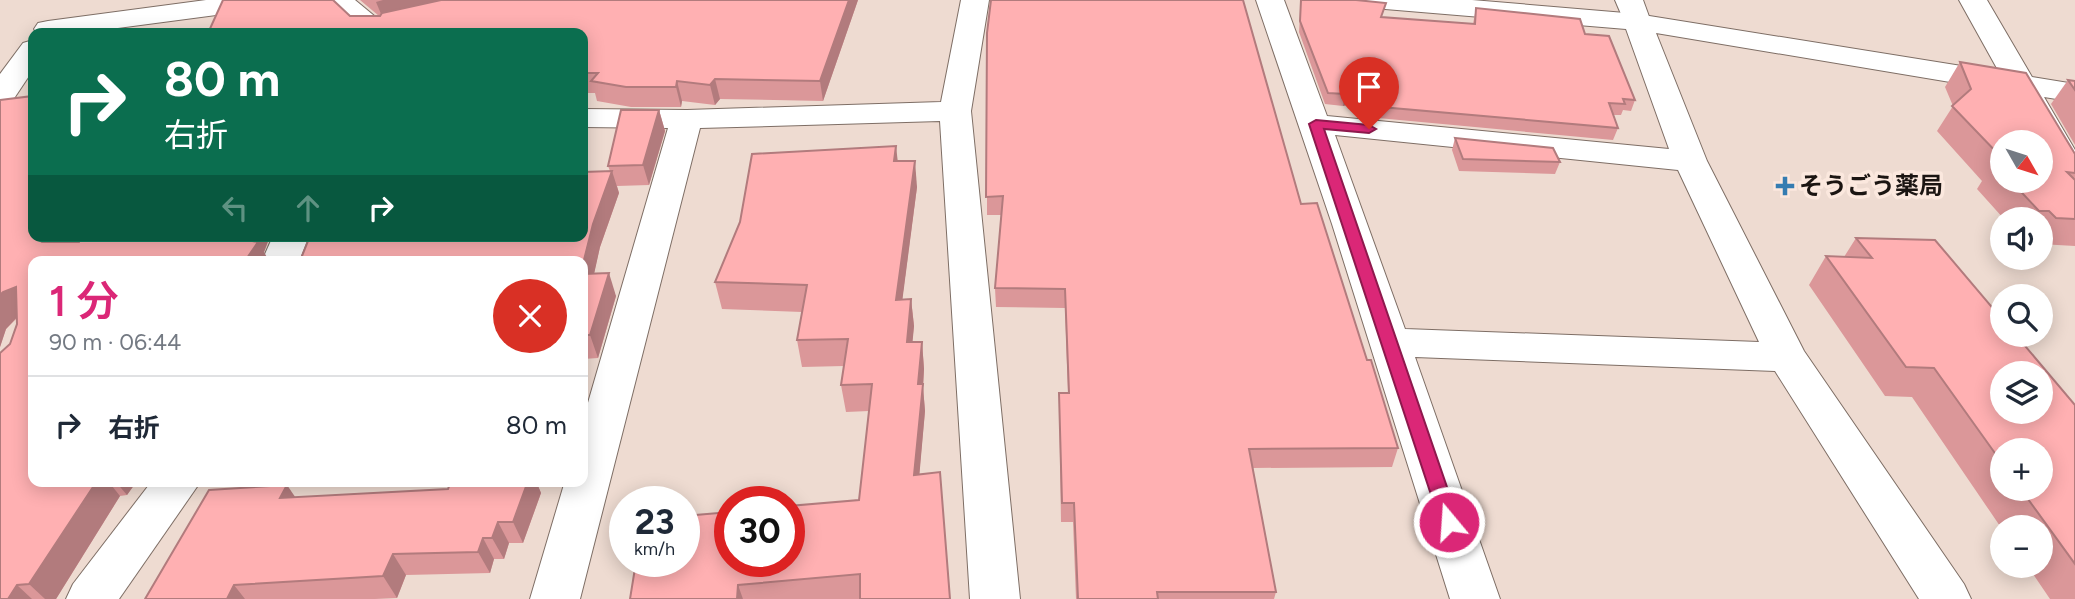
<!DOCTYPE html>
<html lang="ja">
<meta charset="utf-8">
<style>
body{margin:0;font-family:Figtree,"Noto Sans JP",sans-serif;background:#f2f2f3;color:#1f2937;height:100vh;display:flex;flex-direction:column;font-size:26px;white-space:nowrap}
*{box-sizing:border-box;margin:0}
p{font-size:23px;color:#747a83}
.icon{flex:none;width:38px;height:38px;fill:none;stroke:currentColor;stroke-width:2;stroke-linecap:round;stroke-linejoin:round}
.map{position:relative;flex:1;overflow:hidden}
.drawer{position:absolute;left:28px;top:256px;width:560px;height:231px;display:flex;flex-direction:column;background:#fff;border-radius:14px;box-shadow:0 4px 18px #0003}
.drawer>*{flex:none}
.hud{position:absolute;left:28px;top:28px;width:560px;height:214px;border-radius:14px;box-shadow:0 4px 18px #0003;background:#0b6e4f;color:#fff;overflow:hidden}
.needle{width:46px;rotate:129deg}
.tools{position:absolute;left:1990px;top:130px;display:grid;gap:14px}
.tools a{display:grid;place-items:center;width:63px;height:63px;border-radius:50%;background:#fff;box-shadow:0 4px 18px #0003;font-size:35px}
.speed{position:absolute;left:609px;top:486px;display:flex;gap:14px;font-size:35px;font-weight:700;text-align:center}
.speed>*{display:grid;place-content:center;width:91px;height:91px;border-radius:50%;background:#fff;box-shadow:0 4px 18px #0003;line-height:1}
.speed small{font-size:18px;font-weight:400}
.speed .limit{border:10px solid #d22;background:#fff;color:#111}
.pin{position:absolute;display:grid;place-items:center;width:60px;height:60px;color:#fff;margin:-72px -30px;border-radius:50% 50% 50% 0;rotate:-45deg;box-shadow:0 0 7px #0007}
.pin .icon{rotate:45deg}
.me{position:absolute;width:77px;margin:-38px;rotate:342deg;stroke-linejoin:round;filter:drop-shadow(0 0 5px #0008)}
.turn{display:flex;align-items:center;gap:24px;height:147px;padding:0 21px;font-size:32px}
.turn .icon{width:91px;height:91px;stroke-width:2.5}
.turn b{display:block;font-size:49px;line-height:60px}
.lanes{display:flex;align-items:center;height:66px;padding:0 21px;background:#0003;justify-content:center;gap:35px;direction:ltr}
.lanes .off{opacity:.35}
.round{display:grid;place-items:center;flex:none;width:74px;height:74px;border-radius:37px;background:#f2f2f3}
.overview{display:flex;align-items:center;justify-content:space-between;height:119px;padding:0 21px}
h1{font-size:42px;font-weight:600;line-height:52px;color:#db2777}
ul{padding:0;list-style:none}
li{display:flex;align-items:center;gap:21px;height:98px;padding:0 21px;border-top:2px solid #e0e1e3}
li div{flex:1}
li b{display:block;font-size:26px}
li em{font-style:normal}
.map>svg:first-child{display:block}
.lines{fill:none;stroke-linecap:round;stroke-linejoin:round}
.minor-casing{stroke:#7e6e65;stroke-width:2}
.tertiary-casing{stroke:#7e6e65;stroke-width:2}
.minor{fill:#fff;fill-rule:evenodd}
.tertiary{fill:#fff;fill-rule:evenodd}
.wall{fill:#db9799;fill-rule:evenodd}
.shaded-wall{fill:#b27b7d}
.building{fill:#ffb0b2;stroke:#b27b7d;stroke-width:2;fill-rule:evenodd}
.route{fill:#db2777;stroke:#8e194d;stroke-width:2}
.poi-dot{fill:#357cb1;stroke:#fbe8de;stroke-width:2.5}
.labels{text-anchor:middle;stroke-width:7;stroke-linejoin:round;paint-order:stroke}
.poi-label{font-size:24px;font-weight:bold;fill:#1b1512;stroke:#fbe8de;text-anchor:start}
</style>
<div class="map">
<svg width="2075" height="599" viewBox="0 0 2075 599">
<rect width="100%" height="100%" fill="#eedbd1"/>
<g class="lines">
<g class="minor-casing">
<g id="minor">
<polygon points="206,0 283,0 279,6 269,8 80,33 37,33 34,29 38,23 48,21"/>
<polygon points="325,0 355,0 384,24 388,33 360,33"/>
<polygon points="961,0 989,0 971,111 1020,599 970,599 940,121 700,128 580,599 530,599 565,481 583,481 583,420 668,128 583,127 583,109 687,110 941,102"/>
<path d="M1256,0h28l43,116 342,33 -43,-120 -253,-21 -10,-2 -4,-6h113l165,14 362,58 -40,-72h28l45,77 43,7v18l-31,-5 31,53v39l-12,-3 -23,-39v-5h-2l-28,-50 -354,-59 51,128 97,190 160,233 7,15h-52l-144,-228 -360,-14 85,242h-50l-118,-375zM1335,135l343,35 81,172 -354,-13z"/>
<polygon points="33,40 33,70 11,103 0,105 0,74 23,43"/>
<polygon points="273,236 309,236 299,261 262,261"/>
<polygon points="152,481 201,481 119,599 66,599 73,584"/>
</g>
</g>
<g class="tertiary-casing">
<polygon id="tertiary" points="1615,0 1643,0 1651,22 1647,28 1637,30 1627,28"/>
</g>
<use href="#minor" class="minor"/>
<use href="#tertiary" class="tertiary"/>
</g>
<g class="wall">
<polygon points="360,0 858,0 823,101 720,99 715,105 682,101 681,107 631,107 597,101 595,93 583,93 583,33 208,33 350,16 379,16"/>
<polygon points="1301,0 1356,0 1382,17 1473,24 1476,8 1585,34 1635,100 1631,111 1623,110 1621,115 1613,115 1618,128 1613,140 1378,118 1377,109 1354,107 1353,103 1343,106 1325,104 1299,32"/>
<polygon points="987,33 1301,204 1367,360 1398,448 1392,467 1253,468 1276,592 1274,599 1076,599 1073,522 1061,522 1059,393 1068,393 1065,308 996,307 995,288 1001,215 987,215"/>
<path d="M1960,62l115,92v92l-35,-2v-25h-36l-27,-30 5,-8 -45,-50 16,-25 -8,-19zM2002,142l38,38h-38z"/>
<polygon points="2068,80 2075,81 2075,145 2051,104"/>
<polygon points="0,100 33,236 70,236 67,242 79,242 82,236 270,236 264,252 33,481 137,481 127,495 120,496 56,599 0,599 10,344 17,324 17,318 6,329 0,347"/>
<polygon points="659,110 665,131 649,185 617,186 619,193 600,247 594,273 616,296 598,358 583,359 583,261 610,171 608,166"/>
<polygon points="1455,138 1560,162 1555,174 1459,171 1452,150"/>
<polygon points="898,161 917,187 902,300 911,299 914,326 912,342 922,342 924,369 923,387 925,411 919,475 950,599 630,599 859,500 869,411 846,412 841,385 844,366 802,367 797,340 802,312 722,309 715,282"/>
<path d="M1856,238l219,167v194h-25l-23,-34h13v-38h-38v2l-90,-132 -27,-1 -76,-111 17,-29 18,1zM2002,450l38,38h-38z"/>
<polygon points="451,481 536,481 541,493 523,543 509,543 504,559 494,559 490,573 406,575 397,598 375,599 145,599 295,497 448,489"/>
</g>
<g class="shaded-wall">
<polygon points="383,0 471,0 384,21 376,2"/>
<polygon points="849,0 858,0 823,101 820,81"/>
<polygon points="715,79 720,99 715,105 710,85"/>
<polygon points="677,81 682,101 681,107 676,87"/>
<polygon points="1355,91 1353,103 1343,106 1345,94"/>
<polygon points="659,110 665,131 649,185 643,165"/>
<polygon points="896,146 899,172 894,161"/>
<polygon points="915,161 917,187 899,326 896,300"/>
<polygon points="612,171 619,193 600,247 589,297 583,281 583,264 593,224"/>
<polygon points="41,236 70,236 56,261 39,240"/>
<polygon points="248,236 270,236 264,252 269,261 245,261 247,240"/>
<polygon points="609,273 616,296 598,358 590,335"/>
<polygon points="16,287 20,314 6,329 0,347 0,295 3,292"/>
<polygon points="911,299 914,326 910,369 907,342"/>
<polygon points="922,342 924,369 923,387 925,411 917,502 914,475 918,384"/>
<polygon points="97,481 108,481 120,496 56,599 45,599 29,584"/>
<polygon points="115,481 137,481 127,495"/>
<polygon points="528,481 536,481 541,493 523,543 513,522"/>
<polygon points="287,485 302,507 280,498"/>
<polygon points="498,522 509,543 504,559 492,538"/>
<polygon points="483,538 494,559 490,573 478,552"/>
<polygon points="393,554 406,575 397,598 383,576"/>
<polygon points="17,585 32,599 8,599"/>
<polygon points="234,585 245,599 227,599"/>
<polygon points="738,585 743,599 737,599"/>
</g>
<g class="building">
<polygon points="223,0 333,0 350,16 380,16 382,13 441,0 849,0 820,81 715,79 710,85 677,81 676,87 626,87 591,81 598,73 583,73 583,33 208,33"/>
<polygon points="991,0 1243,0 1301,204 1317,203 1367,360 1371,360 1398,448 1249,449 1276,592 1157,592 1158,599 1078,599 1074,503 1062,503 1059,393 1069,393 1065,289 995,288 1003,196 986,197 987,33"/>
<polygon points="1301,0 1356,0 1386,3 1381,17 1475,24 1476,8 1580,19 1585,34 1609,36 1635,100 1623,99 1625,104 1609,103 1618,128 1381,107 1380,98 1356,95 1355,91 1345,94 1328,93 1300,21"/>
<polygon points="1960,62 2026,73 2075,154 2075,173 2067,172 2075,180 2075,219 2056,218 2049,211 2039,211 2010,180 2040,180 2040,142 2002,142 2002,158 1952,106 1971,89"/>
<polygon points="2068,80 2075,81 2075,90"/>
<polygon points="33,96 33,236 41,236 39,240 42,242 79,242 82,236 248,236 247,240 258,242 245,261 33,261 33,481 97,481 29,584 17,585 8,599 0,599 0,353 10,344 17,324 16,287 3,292 0,295 0,100"/>
<polygon points="621,110 659,110 643,165 608,166"/>
<polygon points="1455,138 1553,148 1560,162 1463,159"/>
<polygon points="896,146 894,161 915,161 896,300 911,299 907,342 922,342 918,384 923,384 914,475 940,472 950,599 860,599 860,574 738,585 737,599 630,599 636,562 684,562 684,516 730,512 730,562 789,562 789,506 859,500 872,384 841,385 848,339 797,340 807,285 715,282 740,222 752,154"/>
<polygon points="1994,163 2002,163 2002,171"/>
<polygon points="612,171 593,224 583,264 583,261 300,261 310,236 583,236 583,172"/>
<path d="M1856,238l79,2 67,79v15h13l60,71v159l-55,-76h20v-38h-38v13l-68,-95 -28,-1 -80,-111 46,2zM2002,373h38v38h-38z"/>
<polygon points="609,273 590,335 583,335 583,274"/>
<polygon points="451,481 528,481 513,522 498,522 492,538 483,538 478,552 393,554 383,576 234,585 227,599 145,599 209,490 287,485 280,498 448,489"/>
</g>
<polygon class="route" points="1316,120 1369,125 1376,129 1369,133 1324,129 1459,522 1456,528 1449,530 1442,528 1440,522 1309,124"/>
<path class="poi-dot" d="M1781.5 175.5h7v7h7v7h-7v7h-7v-7h-7v-7h7z"/>
<g class="labels">
<g class="poi-label">
<text x="1799" y="194">そうごう薬局</text>
</g>
</g>
</svg>
<div class="tools">
<a><svg class="needle" viewBox="-14 -14 28 28"><path d="M0-13l5 13h-10z" fill="#e53935"/><path d="M0 13l5-13h-10z" fill="#747a83"/></svg></a>
<a><svg class="icon" aria-label="sound" viewBox="0 0 24 24"><path d="M4 9h4l5-4v14l-5-4H4zM17 9q2 3 0 6"/></svg></a>
<a><svg class="icon" aria-label="search" viewBox="0 0 24 24"><circle cx="10" cy="10" r="6"/><path d="M15 15l6 6"/></svg></a>
<a><svg class="icon" aria-label="layers" viewBox="0 0 24 24"><path d="M12 4l9 5-9 5-9-5zM3 14l9 5 9-5"/></svg></a>
<a>+</a>
<a>−</a>
</div>
<div class="speed"><div>23<small>km/h</small></div><div class="limit">30</div></div>
<div class="pin" style="left:1369px;top:129px;background:#d93025"><svg class="icon" aria-label="arrive" viewBox="0 0 24 24"><path d="M6 21V4h12l-3 4 3 4H6"/></svg></div>
<svg class="me" style="left:1449px;top:522px" viewBox="-20 -20 40 40"><circle r="17" fill="#db2777" stroke="#fff" stroke-width="3"/><path d="M0-11L8 9 0 5-8 9z" fill="#fff"/></svg>
<div class="hud">
<div class="turn"><svg class="icon" aria-label="right" viewBox="0 0 24 24"><path d="M7 20v-9h11M14 6l5 5-5 5"/></svg><div><b>80 m</b>右折</div></div>
<div class="lanes"><svg class="icon off" aria-label="left" viewBox="0 0 24 24"><path d="M17 20v-9H6M10 6l-5 5 5 5"/></svg><svg class="icon off" aria-label="ahead" viewBox="0 0 24 24"><path d="M12 20V5M6 11l6-6 6 6"/></svg><svg class="icon" aria-label="right" viewBox="0 0 24 24"><path d="M7 20v-9h11M14 6l5 5-5 5"/></svg></div>
</div>
<section class="drawer">
<div class="overview"><div><h1>1 分</h1><p>90 m · 06:44</p></div><a class="round" style="background:#d93025;color:#fff"><svg class="icon" aria-label="close" viewBox="0 0 24 24"><path d="M6 6l12 12M18 6L6 18"/></svg></a></div>
<ul>
<li><svg class="icon" aria-label="right" viewBox="0 0 24 24"><path d="M7 20v-9h11M14 6l5 5-5 5"/></svg><div><b>右折</b></div><em>80 m</em></li>
</ul>
</section>
</div>
